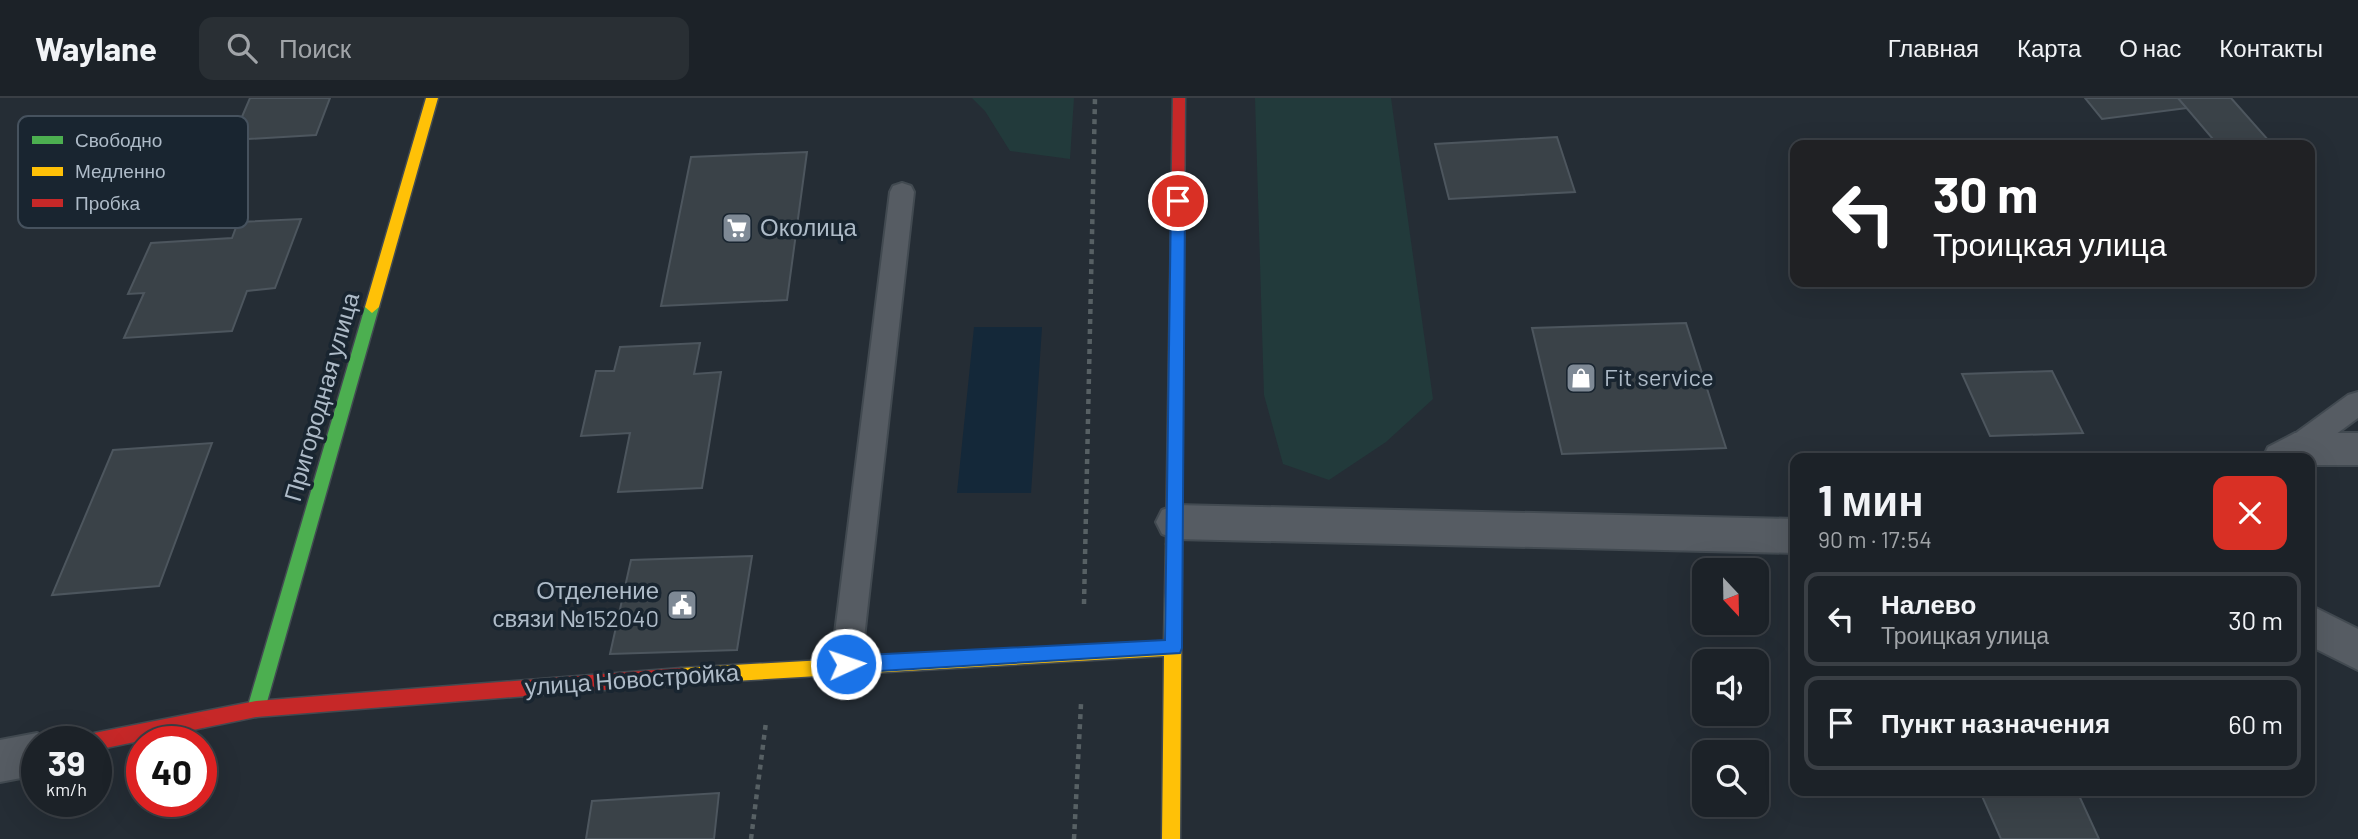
<!DOCTYPE html>
<html lang="ru">
<meta charset="utf-8">
<style>
body{margin:0;font-family:Barlow,sans-serif;background:#292f34;color:#f1f3f6;height:100vh;display:flex;flex-direction:column;font-size:26px;white-space:nowrap}
*{box-sizing:border-box;margin:0}
p{font-size:23px;color:#a0a4a8}
.icon{flex:none;width:38px;height:38px;fill:none;stroke:currentColor;stroke-width:2;stroke-linecap:round;stroke-linejoin:round}
.map{position:relative;flex:1;overflow:hidden}
.details{position:absolute;left:1790px;top:355px;width:525px;height:343px;display:flex;flex-direction:column;background:#1c2228;border-radius:14px;box-shadow:0 7px 28px #0002,0 0 0 2px #3a3f45}
.details>*{flex:none}
.top-card{position:absolute;left:1790px;top:42px;width:525px;height:147px;border-radius:14px;box-shadow:0 7px 28px #0002,0 0 0 2px #3a3f45;background:#202124;color:#fff;overflow:hidden}
.needle{width:46px;rotate:158deg}
.controls{position:absolute;left:1692px;top:460px;display:grid;gap:14px}
.controls a{display:grid;place-items:center;width:77px;height:77px;border-radius:14px;background:#1c2228;box-shadow:0 7px 28px #0002,0 0 0 2px #3a3f45;font-size:35px}
.speed{position:absolute;left:21px;top:628px;display:flex;gap:14px;font-size:35px;font-weight:700;text-align:center}
.speed>*{display:grid;place-content:center;width:91px;height:91px;border-radius:50%;background:#1c2228;box-shadow:0 7px 28px #0002,0 0 0 2px #3a3f45;line-height:1}
.speed small{font-size:18px;font-weight:400}
.speed .limit{border:10px solid #d22;background:#fff;color:#111}
.pin{position:absolute;display:grid;place-items:center;width:60px;height:60px;color:#fff;margin:-30px;border:4px solid #fff;border-radius:50%;box-shadow:0 2px 7px #0007}
.me{position:absolute;width:77px;margin:-38px;rotate:87deg;stroke-linejoin:round;filter:drop-shadow(0 0 5px #0008)}
.turn{display:flex;align-items:center;gap:24px;height:147px;padding:0 28px;font-size:32px}
.turn .icon{width:91px;height:91px;stroke-width:2.5}
.turn b{display:block;font-size:49px;line-height:60px}
.round{display:grid;place-items:center;flex:none;width:74px;height:74px;border-radius:14px;background:#292f34}
.summary{display:flex;align-items:center;justify-content:space-between;height:119px;padding:0 28px}
h1{font-size:42px;font-weight:700;line-height:52px}
ul{padding:0;list-style:none}
li{display:flex;align-items:center;gap:21px;height:94px;margin:0 14px 10px;padding:0 14px;border:4px solid #3a3f45;border-radius:14px}
li div{flex:1}
li b{display:block;font-size:26px}
li em{font-style:normal}
header{display:flex;align-items:center;gap:42px;box-sizing:border-box;height:98px;padding:0 35px;background:#1c2228;border-bottom:2px solid #3a3f45}
header strong{font-size:33px}
nav{display:flex;gap:38px;margin-inline-start:auto;font-size:24px}
.search{width:490px;height:63px;background:#292f34;display:flex;align-items:center;gap:18px;box-sizing:border-box;padding:0 24px;border-radius:14px;color:#a0a4a8;font-size:26px}
.map>svg:first-child{display:block}
.green{fill:#223a3b}
.water{fill:#142839}
.building{fill:#3a4248;stroke:#4d565e;stroke-width:2}
.lines{fill:none;stroke-linecap:round;stroke-linejoin:round}
.lane-casing{stroke:#424a51;stroke-width:4}
.street-casing{stroke:#424a51;stroke-width:4}
.fast-casing{stroke:#424a51;stroke-width:3}
.slow-casing{stroke:#424a51;stroke-width:3}
.jam-casing{stroke:#424a51;stroke-width:3}
.path{stroke:#576064;stroke-width:4.5;stroke-dasharray:5 5;stroke-linecap:butt}
.lane{fill:#565c63;fill-rule:evenodd}
.street{fill:#565c63;fill-rule:evenodd}
.fast{fill:#4caf50;fill-rule:evenodd}
.slow{fill:#ffc107;fill-rule:evenodd}
.jam{fill:#c62828;fill-rule:evenodd}
.route{fill:#1a73e8;stroke:#114b97;stroke-width:2}
.labels{text-anchor:middle;stroke-width:7;stroke-linejoin:round;paint-order:stroke}
.poi-label{font-size:24px;fill:#aebbc8;stroke:#192530;text-anchor:start}
.street-label{font-size:24px;fill:#aebbc8;stroke:#192530}
.key{fill:#192530;stroke:#46525e;stroke-width:2}
.key-label{font-size:19px;fill:#aebbc8}
</style>
<header>
<strong>Waylane</strong>
<div class="search"><svg class="icon" aria-label="search" viewBox="0 0 24 24"><circle cx="10" cy="10" r="6"/><path d="M15 15l6 6"/></svg>Поиск</div>
<nav><a>Главная</a><a>Карта</a><a>О нас</a><a>Контакты</a></nav>
</header>
<div class="map">
<svg width="2358" height="741" viewBox="0 0 2358 741">
<rect width="100%" height="100%" fill="#252d35"/>
<g class="green">
<polygon points="972,0 1074,0 1070,61 1010,53 985,13"/>
<polygon points="1255,0 1391,0 1433,301 1386,344 1329,382 1283,366 1264,297"/>
</g>
<polygon class="water" points="974,229 1042,229 1031,395 957,395"/>
<g class="building">
<polygon points="250,0 330,0 316,37 232,42"/>
<polygon points="2085,0 2178,0 2187,10 2102,21"/>
<polygon points="2178,0 2231,0 2270,44 2218,47"/>
<polygon points="1557,39 1575,94 1449,101 1435,46"/>
<polygon points="807,54 787,202 661,208 691,59"/>
<polygon points="301,121 275,190 247,193 232,233 124,240 144,195 128,196 151,145 232,140 238,124"/>
<polygon points="1686,225 1726,350 1562,356 1532,230"/>
<polygon points="700,245 694,276 721,274 702,390 618,394 630,335 581,338 596,273 614,273 620,249"/>
<polygon points="2052,273 2083,335 1990,338 1962,276"/>
<polygon points="212,345 159,488 52,497 113,352"/>
<polygon points="752,458 737,552 610,556 631,462"/>
<polygon points="2016,693 2077,693 2099,741 2001,741 1981,696"/>
<polygon points="719,695 714,741 586,741 592,703"/>
</g>
<g class="lines">
<g class="lane-casing">
<g id="lane">
<polygon points="902,85 911,88 914,94 861,567 857,577 846,581 835,577 831,567 890,94 893,88"/>
<polygon points="2358,294 2358,320 2305,359 2285,359 2281,351 2285,343 2348,297"/>
</g>
</g>
<g class="street-casing">
<g id="street">
<polygon points="2295,335 2358,335 2358,367 2310,367 2310,360 2263,360 2268,349"/>
<polygon points="1176,407 1796,421 1796,455 1176,441 1162,436 1156,424 1162,412"/>
<polygon points="2310,507 2358,531 2358,572 2310,548"/>
<polygon points="37,635 54,644 37,644 37,677 0,684 0,642"/>
</g>
</g>
<g class="fast-casing">
<polygon id="fast" points="372,203 379,209 265,611 262,617 256,619 250,617 247,611 365,209"/>
</g>
<g class="slow-casing">
<g id="slow">
<polygon points="426,0 438,0 379,209 372,215 365,209"/>
<polygon points="1174,439 1180,441 1182,446 1180,741 1162,741 1164,558 681,586 675,584 672,578 675,572 681,570 1164,543 1166,446 1168,441"/>
</g>
</g>
<g class="jam-casing">
<g id="jam">
<polygon points="1173,0 1185,0 1182,446 1180,451 1174,453 1168,451 1166,446"/>
<polygon points="681,570 687,572 690,578 687,584 681,586 256,619 96,652 96,644 85,644 88,638 94,635 256,603"/>
</g>
</g>
<g class="path">
<polyline points="1084,506 1095,0"/>
<polyline points="751,741 766,624"/>
<polyline points="1074,741 1081,606"/>
</g>
<use href="#lane" class="lane"/>
<use href="#street" class="street"/>
<use href="#fast" class="fast"/>
<use href="#slow" class="slow"/>
<use href="#jam" class="jam"/>
</g>
<polygon class="route" points="1178,98 1185,103 1182,550 1180,555 846,575 840,572 838,566 840,561 846,558 1165,542 1171,103"/>
<defs>
<g id="supermarket-square" transform="scale(1.575)"><rect x="-9" y="-9" width="18" height="18" rx="4" fill="#7e8995" stroke="#192530"/><path d="M-6-5.5h2.5l.6 2H6L4.5 2H-2.5L-4.4-4H-6ZM-1.5 3.2a1.3 1.3 0 1 0 .1 0ZM3 3.2a1.3 1.3 0 1 0 .1 0Z" fill="#fff"/></g>
<g id="shop-square" transform="scale(1.575)"><rect x="-9" y="-9" width="18" height="18" rx="4" fill="#7e8995" stroke="#192530"/><path d="M-5-2.5h2.3a2.7 3.5 0 0 1 5.4 0H5L5.5 6h-11ZM-1.5-2.5h3a1.5 2.3 0 0 0-3 0Z" fill="#fff"/></g>
<g id="civic-square" transform="scale(1.575)"><rect x="-9" y="-9" width="18" height="18" rx="4" fill="#7e8995" stroke="#192530"/><path d="M-.6-6.5H3V-4.5H.6V-3L4-1V1h2V6H-6V1h2V-1L-.6-3ZM-1.2 2.5V6h2.4V2.5Z" fill="#fff"/></g>
</defs>
<g fill-rule="evenodd">
<use href="#supermarket-square" x="737" y="130"/>
<use href="#shop-square" x="1581" y="280"/>
<use href="#civic-square" x="682" y="507"/>
</g>
<g class="labels">
<g class="poi-label">
<text x="760" y="138">Околица</text>
<text x="1604" y="288">Fit service</text>
<text x="659" y="501" text-anchor="end">Отделение<tspan x="659" dy="28">связи №152040</tspan></text>
</g>
<g class="street-label">
<text transform="translate(322 299) rotate(-74)" y="8">Пригородная улица</text>
<text transform="translate(632 582) rotate(-4)" y="8">улица Новостройка</text>
</g>
</g>
<rect x="18" y="18" width="230" height="112" rx="10" class="key"/>
<rect x="32" y="38" width="31" height="8" fill="#4caf50"/>
<rect x="32" y="69" width="31" height="9" fill="#ffc107"/>
<rect x="32" y="101" width="31" height="8" fill="#c62828"/>
<g class="key-label">
<text x="75" y="49">Свободно</text>
<text x="75" y="80">Медленно</text>
<text x="75" y="112">Пробка</text>
</g>
</svg>
<div class="controls">
<a><svg class="needle" viewBox="-14 -14 28 28"><path d="M0-13l5 13h-10z" fill="#e53935"/><path d="M0 13l5-13h-10z" fill="#a0a4a8"/></svg></a>
<a><svg class="icon" aria-label="sound" viewBox="0 0 24 24"><path d="M4 9h4l5-4v14l-5-4H4zM17 9q2 3 0 6"/></svg></a>
<a><svg class="icon" aria-label="search" viewBox="0 0 24 24"><circle cx="10" cy="10" r="6"/><path d="M15 15l6 6"/></svg></a>
</div>
<div class="speed"><div>39<small>km/h</small></div><div class="limit">40</div></div>
<div class="pin" style="left:1178px;top:103px;background:#d93025"><svg class="icon" aria-label="arrive" viewBox="0 0 24 24"><path d="M6 21V4h12l-3 4 3 4H6"/></svg></div>
<svg class="me" style="left:846px;top:566px" viewBox="-20 -20 40 40"><circle r="17" fill="#1a73e8" stroke="#fff" stroke-width="3"/><path d="M0-11L8 9 0 5-8 9z" fill="#fff"/></svg>
<div class="top-card">
<div class="turn"><svg class="icon" aria-label="left" viewBox="0 0 24 24"><path d="M17 20v-9H6M10 6l-5 5 5 5"/></svg><div><b>30 m</b>Троицкая улица</div></div>
</div>
<section class="details">
<div class="summary"><div><h1>1 мин</h1><p>90 m · 17:54</p></div><a class="round" style="background:#d93025;color:#fff"><svg class="icon" aria-label="close" viewBox="0 0 24 24"><path d="M6 6l12 12M18 6L6 18"/></svg></a></div>
<ul>
<li><svg class="icon" aria-label="left" viewBox="0 0 24 24"><path d="M17 20v-9H6M10 6l-5 5 5 5"/></svg><div><b>Налево</b><p>Троицкая улица</p></div><em>30 m</em></li>
<li><svg class="icon" aria-label="arrive" viewBox="0 0 24 24"><path d="M6 21V4h12l-3 4 3 4H6"/></svg><div><b>Пункт назначения</b></div><em>60 m</em></li>
</ul>
</section>
</div>
